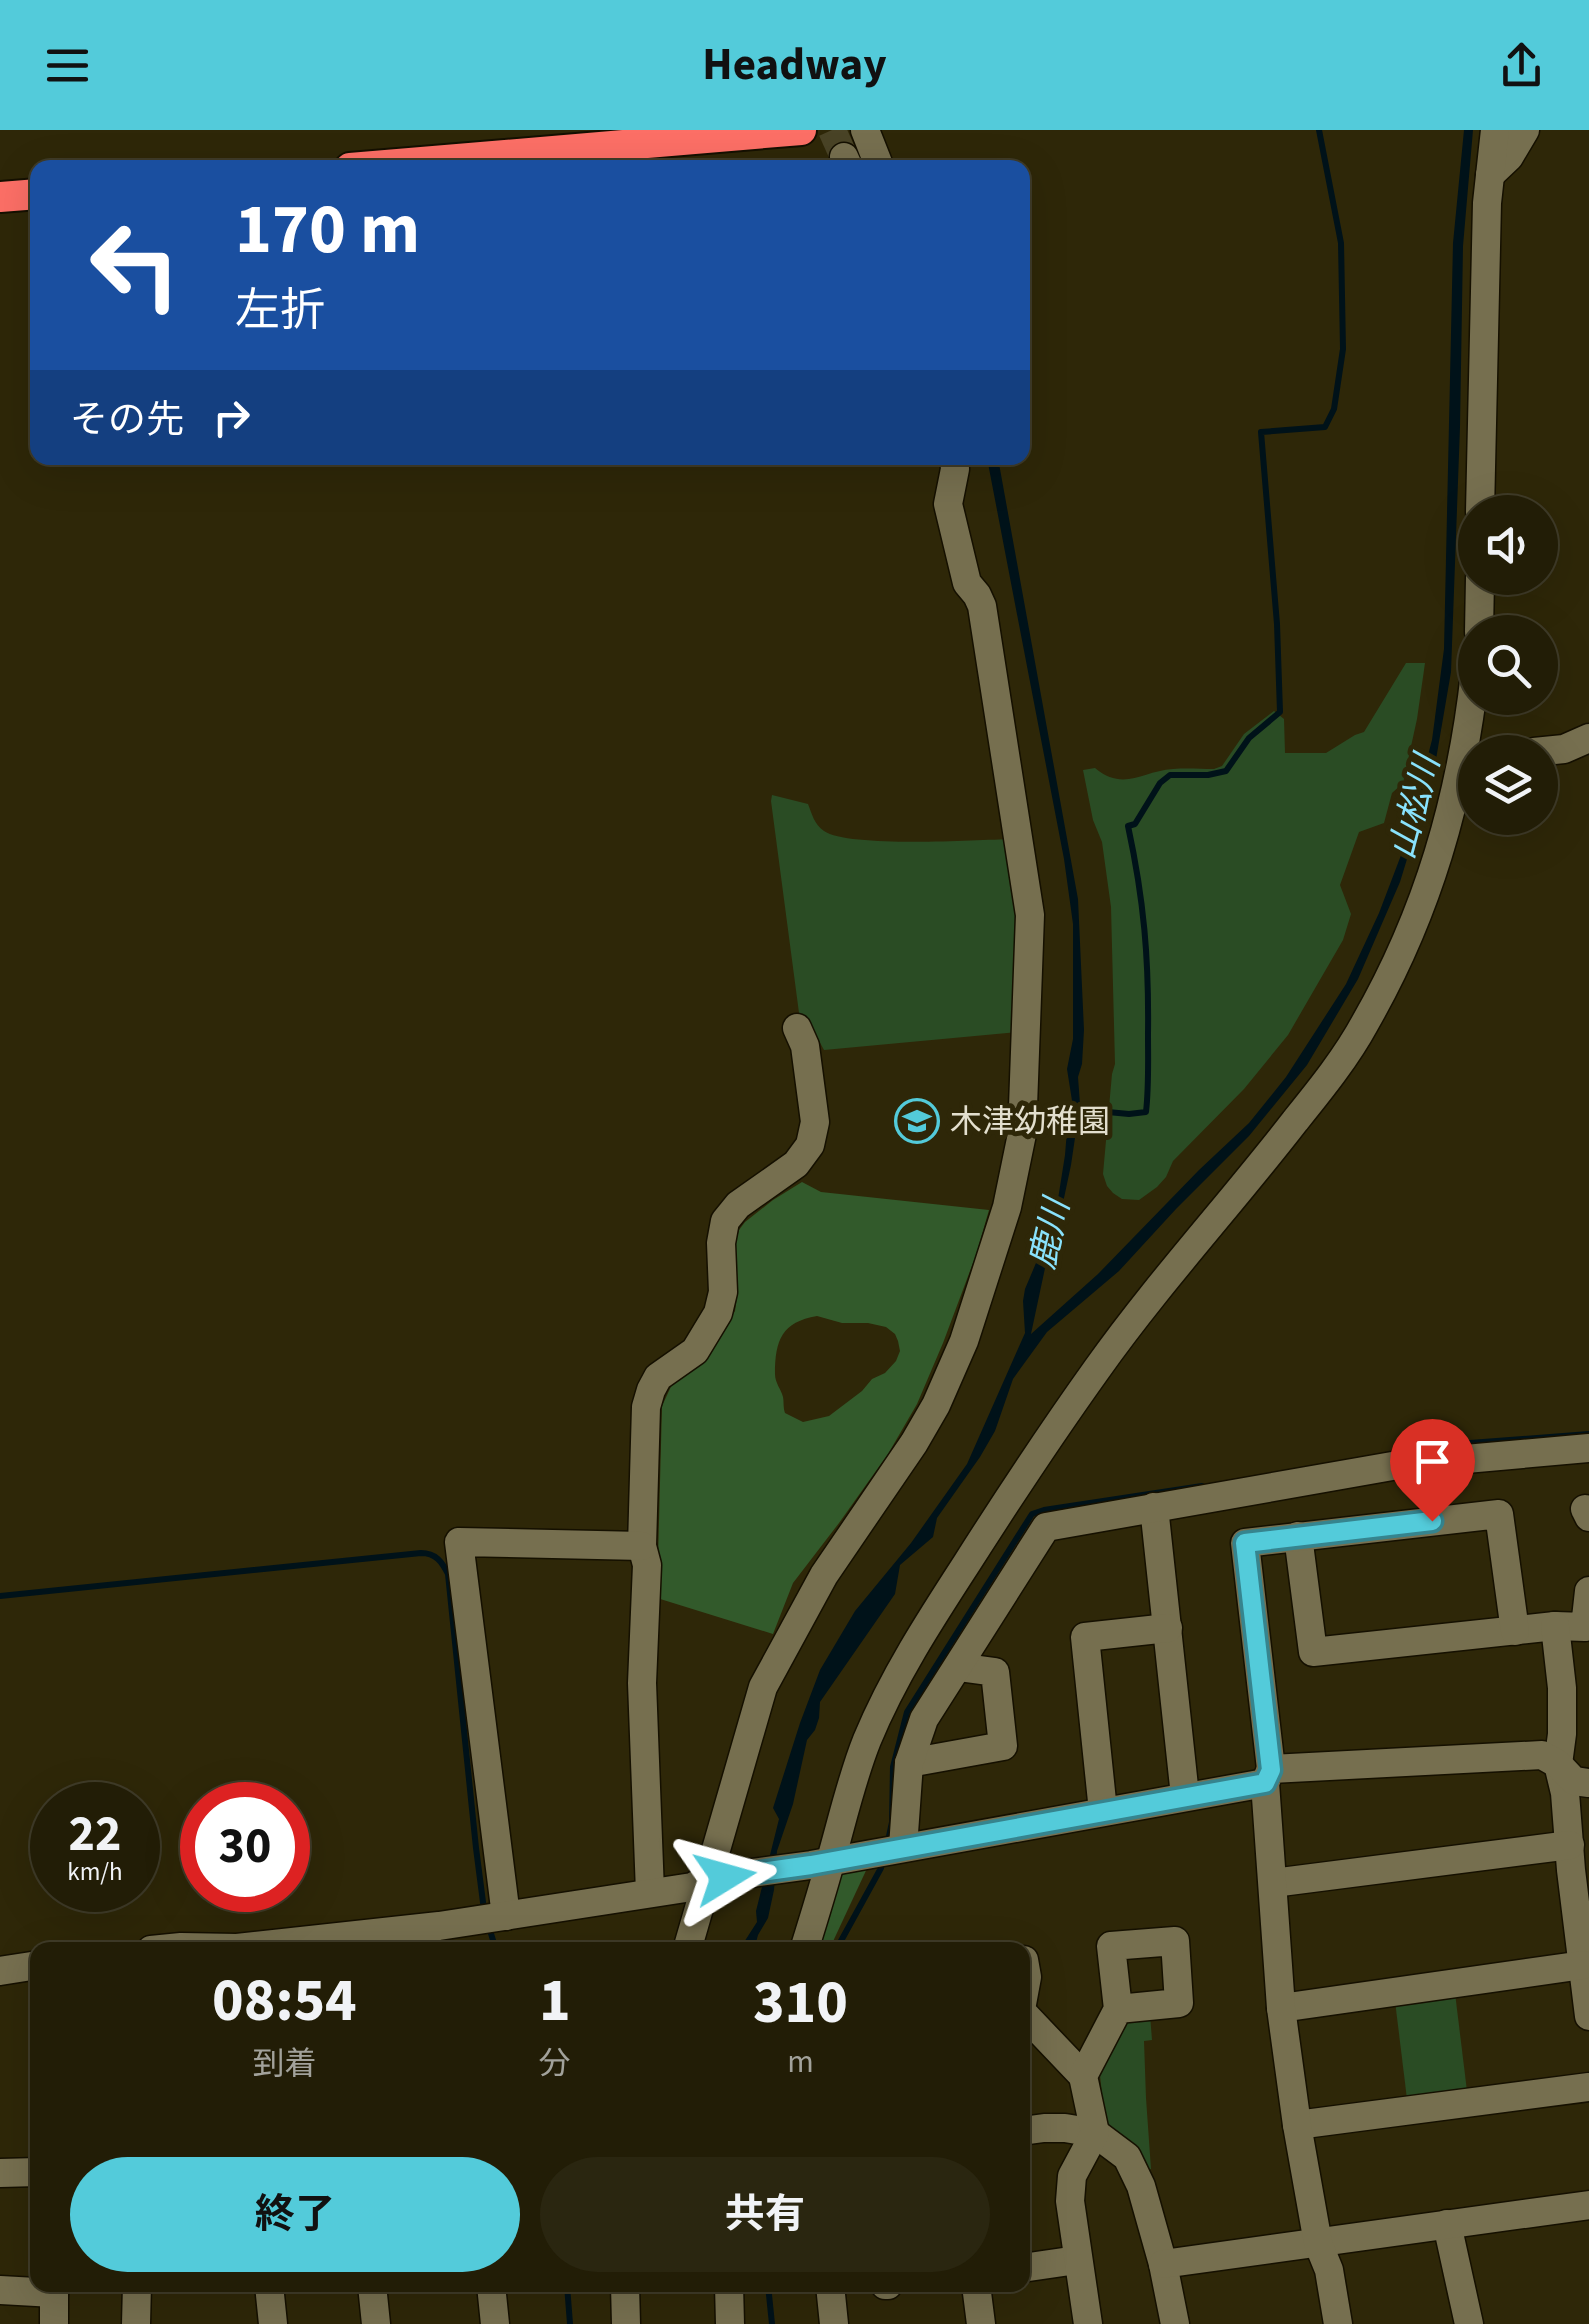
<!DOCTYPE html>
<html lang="ja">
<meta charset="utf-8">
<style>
body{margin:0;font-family:"Source Sans 3","Noto Sans JP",sans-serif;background:#2a2610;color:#f1f3f6;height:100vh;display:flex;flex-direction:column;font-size:38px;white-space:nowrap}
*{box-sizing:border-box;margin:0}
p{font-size:32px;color:#a2a29b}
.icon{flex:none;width:55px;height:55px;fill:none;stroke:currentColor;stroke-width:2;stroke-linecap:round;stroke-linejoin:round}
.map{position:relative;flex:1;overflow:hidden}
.panel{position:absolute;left:30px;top:1812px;width:1000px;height:350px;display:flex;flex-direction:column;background:#221d06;border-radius:20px;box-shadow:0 10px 40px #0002,0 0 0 2px #3f3b28}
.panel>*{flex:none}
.hud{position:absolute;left:30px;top:30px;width:1000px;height:305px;border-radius:20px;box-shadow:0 10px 40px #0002,0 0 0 2px #3f3b28;background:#1a4fa0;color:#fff;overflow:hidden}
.tools{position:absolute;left:1458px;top:365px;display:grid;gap:20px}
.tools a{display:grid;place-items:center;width:100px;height:100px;border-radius:50%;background:#221d06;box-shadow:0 10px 40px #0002,0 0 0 2px #3f3b28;font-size:50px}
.speed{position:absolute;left:30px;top:1652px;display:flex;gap:20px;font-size:50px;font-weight:700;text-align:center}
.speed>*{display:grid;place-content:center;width:130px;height:130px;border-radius:50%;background:#221d06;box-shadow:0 10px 40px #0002,0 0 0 2px #3f3b28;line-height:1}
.speed small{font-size:25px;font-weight:400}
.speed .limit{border:15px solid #d22;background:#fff;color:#111}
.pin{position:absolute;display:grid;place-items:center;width:85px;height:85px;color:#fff;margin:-102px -42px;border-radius:50% 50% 50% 0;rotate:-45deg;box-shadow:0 0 10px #0007}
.pin .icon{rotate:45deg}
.me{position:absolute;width:110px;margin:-55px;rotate:82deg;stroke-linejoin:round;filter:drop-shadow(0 0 8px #0008)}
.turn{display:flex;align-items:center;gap:35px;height:210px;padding:0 40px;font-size:45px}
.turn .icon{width:130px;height:130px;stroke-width:2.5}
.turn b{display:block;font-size:70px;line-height:85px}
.then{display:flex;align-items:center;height:95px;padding:0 40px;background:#0003;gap:20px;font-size:38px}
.eta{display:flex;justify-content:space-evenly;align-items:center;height:170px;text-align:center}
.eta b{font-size:60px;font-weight:700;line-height:70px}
.action{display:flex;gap:20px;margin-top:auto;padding:20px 40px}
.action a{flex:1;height:115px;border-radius:60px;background:#53cbda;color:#111;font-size:40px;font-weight:700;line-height:115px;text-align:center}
.action a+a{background:#2a2610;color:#f1f3f6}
header{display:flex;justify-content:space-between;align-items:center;height:130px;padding:0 40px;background:#53cbda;color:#111;font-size:45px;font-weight:700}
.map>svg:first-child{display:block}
.green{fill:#2a4c24}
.forest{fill:#325a2b;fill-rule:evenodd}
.water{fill:#001219}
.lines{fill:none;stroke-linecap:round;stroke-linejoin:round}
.stream{stroke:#001219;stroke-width:6}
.minor-tunnel{stroke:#494326;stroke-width:28;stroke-dasharray:28 14;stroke-linecap:butt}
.minor-casing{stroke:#151000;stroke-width:31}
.highway-casing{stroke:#151000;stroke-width:34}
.minor{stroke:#766f4f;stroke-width:28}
.highway{stroke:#fc6f66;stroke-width:30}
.route-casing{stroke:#36848e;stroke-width:25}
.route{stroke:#53cbda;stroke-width:18}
.labels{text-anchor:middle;stroke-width:10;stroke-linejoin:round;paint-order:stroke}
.poi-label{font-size:32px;fill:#e3dfce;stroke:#2e2708;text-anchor:start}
.water-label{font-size:35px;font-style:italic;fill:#89e2fc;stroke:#2e2708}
</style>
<header><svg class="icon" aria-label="menu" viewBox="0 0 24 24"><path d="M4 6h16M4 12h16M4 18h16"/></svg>Headway<svg class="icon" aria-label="share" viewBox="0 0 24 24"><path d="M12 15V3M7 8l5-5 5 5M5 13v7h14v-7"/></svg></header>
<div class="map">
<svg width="1589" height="2194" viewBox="0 0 1589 2194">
<rect width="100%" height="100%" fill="#2e2708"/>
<g class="green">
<path d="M1406,533h19l-8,56 -14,64 -11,10 -8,30 -25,9 -19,53 11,29 -8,26 -55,95 -44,54 -71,72 -7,16 -9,10 -18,13 -17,-1 -9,-6 -6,-7 -4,-12 9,-100 3,-10 -4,-157 -9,-65 -9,-22 -10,-50 12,-2c29,24 47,3 78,1 14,-1 28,0 41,0l8,-3 22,-32 30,-23 10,8 1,34h41l29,-18 9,-3z"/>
<path d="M772,665l36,9c4,10 6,20 16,27 25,17 151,9 188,8l7,59v134l-195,18 -12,-22h-11l-30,-227z"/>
<polygon points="1455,1863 1467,1961 1407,1969 1395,1871"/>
<polygon points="1150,1884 1152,1910 1144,1911 1146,1968 1151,2039 1145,2040 1105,1993 1100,1945 1121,1896 1130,1888"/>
</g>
<g class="forest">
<path d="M802,1052l19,10 168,18 -13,45 -33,88 -26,61 -29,50 -49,69 -46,60 -20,51 -116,-36 5,-192 12,-26 32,-21 29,-48 2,-15 -3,-48 5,-18 6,-8 28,-22zM817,1186l25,7h26l18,4 9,7 3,7 2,10 -4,10 -11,12 -13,6 -10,12 -33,25 -26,6 -18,-9c-2,-6 -1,-11 -2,-16 -2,-8 -8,-14 -8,-23 0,-34 7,-52 42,-58z"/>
<polygon points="870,1732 829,1820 810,1820 835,1744"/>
</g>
<polygon class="water" points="1464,0 1473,0 1463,116 1460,297 1451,542 1434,641 1400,752 1358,849 1307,935 1249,1006 1176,1079 1119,1141 1047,1202 1013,1249 995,1301 980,1327 937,1388 933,1407 900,1435 895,1464 820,1572 819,1588 815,1600 807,1610 793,1674 777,1721 774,1760 768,1788 758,1805 754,1820 739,1820 757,1792 756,1781 779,1689 773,1678 800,1593 820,1540 855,1481 911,1413 967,1334 1025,1203 1023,1171 1025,1159 1055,1088 1065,1025 1068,988 1073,977 1067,939 1073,909 1073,794 1064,729 987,328 998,328 1078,769 1084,900 1082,934 1078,947 1080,974 1071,1035 1060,1087 1051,1110 1031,1204 1098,1144 1199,1040 1249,993 1286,947 1346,854 1379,783 1403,720 1432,610 1444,519 1453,113"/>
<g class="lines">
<g class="stream">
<path d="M1076,979l53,5 17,-2c3,-26 2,-52 2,-78 1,-75 -4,-134 -20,-208l7,-2 25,-41 10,-8h38l18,-4 23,-33 31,-26 -3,-88 -16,-192 64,-5 9,-18 9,-60 -2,-106 -22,-113"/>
<polyline points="1396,1322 1470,1313 1589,1304"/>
<path d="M0,1466l421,-43c15,0 21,9 27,21l28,274 8,62"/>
<polyline points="888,1711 892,1692 893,1637 907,1582 1032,1384 1044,1380 1202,1356"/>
<polyline points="489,1797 496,1820"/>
<polyline points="836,1820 881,1738 882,1731"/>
<polyline points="567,2155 570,2194"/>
<polyline points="768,2155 772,2194"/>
</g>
<polyline class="minor-tunnel" points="832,0 844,27"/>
<g class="minor-casing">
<g id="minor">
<polyline points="865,0 880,38"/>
<polyline points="844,27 849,38"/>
<polyline points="1490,45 1509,27 1525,0"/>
<polyline points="1480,382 1487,73 1495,0"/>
<polyline points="1479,502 1480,448"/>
<polyline points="1534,622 1564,619 1589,608"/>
<polyline points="1154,1377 1185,1666"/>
<polyline points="1585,1379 1589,1387"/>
<polyline points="1298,1406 1313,1522 1555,1496 1585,1497 1589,1461"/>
<polyline points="1555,1496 1562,1558 1562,1604 1558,1634 1565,1663 1571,1740 1589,1886"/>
<polyline points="909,1633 1003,1616 995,1542 958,1537"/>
<polyline points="1271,1639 1245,1413 1499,1384 1515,1501"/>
<polyline points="1103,1681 1085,1507 1168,1498"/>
<polyline points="903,1717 909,1633 924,1589 1046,1397 1398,1335 1589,1318"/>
<polyline points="1273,1753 1570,1715"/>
<polyline points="650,1762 642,1553 647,1435 642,1416 646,1277 651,1260 658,1247 695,1221 718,1183 723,1162 721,1113 725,1091 738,1075 796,1034 810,1015 815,992 805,916 797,898"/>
<polyline points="506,1786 459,1412 642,1416"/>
<polyline points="151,1820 181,1817 237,1818 439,1796 692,1757 707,1749 811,1735 1265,1653"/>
<polyline points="687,1820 763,1557 824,1445 914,1313 936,1275 964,1211 1007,1077 1022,1004 1030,785 982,476 977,465 967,453 948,374 955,339 954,328"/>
<path d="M804,1820c9,-29 18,-58 26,-87 12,-41 21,-83 37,-123 26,-63 63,-120 100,-177 42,-66 85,-131 130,-194 61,-86 133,-164 198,-248 25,-31 51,-63 70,-98 63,-110 96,-225 110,-350"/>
<polyline points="0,1841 38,1835"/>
<polyline points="1022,1874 1027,1847 1024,1830"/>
<polyline points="1281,1878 1583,1835"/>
<polyline points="1022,1882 1083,1946"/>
<polyline points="1297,1995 1589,1957"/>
<polyline points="1022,2001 1044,1998 1065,1998 1095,2003 1127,2027 1141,2056 1163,2134 1175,2194"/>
<polyline points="0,2043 38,2042"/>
<polyline points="1447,2094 1469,2194"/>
<polyline points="1163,2134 1589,2075"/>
<polyline points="1022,2138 1077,2130"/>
<polyline points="269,2155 273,2194"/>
<polyline points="372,2155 376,2194"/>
<polyline points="491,2155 495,2194"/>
<polyline points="625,2155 626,2194"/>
<polyline points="729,2155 730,2194"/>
<polyline points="830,2155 834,2194"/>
<polyline points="885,2155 888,2155"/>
<polyline points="976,2155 981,2194"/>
<polyline points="0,2160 54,2163"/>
<polyline points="54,2194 54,2155"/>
<polyline points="136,2194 137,2155"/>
<polyline points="1088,2194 1070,2071 1072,2046 1095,2003 1083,1946 1118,1879 1111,1816 1175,1811 1179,1873 1118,1879"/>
<polyline points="1338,2194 1329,2140 1318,2113 1297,1995 1281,1878 1265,1653 1271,1639 1542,1625 1558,1634 1574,1651 1589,1653"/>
</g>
</g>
<g class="highway-casing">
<g id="highway">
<polyline points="350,38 801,0"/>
<polyline points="0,67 38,64"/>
</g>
</g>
<use href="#minor" class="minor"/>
<use href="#highway" class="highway"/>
</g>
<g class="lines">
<g class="route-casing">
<polyline id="route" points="725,1747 811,1735 1265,1653 1271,1640 1245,1413 1432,1391"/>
</g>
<use href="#route" class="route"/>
</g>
<defs>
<g id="school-ring" transform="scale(2.25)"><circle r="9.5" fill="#2e2708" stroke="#53cbda" stroke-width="1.5"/><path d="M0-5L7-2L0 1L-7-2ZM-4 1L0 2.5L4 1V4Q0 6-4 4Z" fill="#53cbda"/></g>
</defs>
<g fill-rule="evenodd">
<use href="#school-ring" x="917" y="991"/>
</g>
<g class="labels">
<g class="poi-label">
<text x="950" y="1002">木津幼稚園</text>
</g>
<g class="water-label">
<text transform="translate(1414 677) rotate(-75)" y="12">山松川</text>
<text transform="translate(1049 1104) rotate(-77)" y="12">鹿川</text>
</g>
</g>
</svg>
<div class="tools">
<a><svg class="icon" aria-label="sound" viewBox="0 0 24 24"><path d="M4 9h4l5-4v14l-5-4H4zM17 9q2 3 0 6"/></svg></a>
<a><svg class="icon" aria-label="search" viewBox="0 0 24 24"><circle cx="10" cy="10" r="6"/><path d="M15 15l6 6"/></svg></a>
<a><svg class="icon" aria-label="layers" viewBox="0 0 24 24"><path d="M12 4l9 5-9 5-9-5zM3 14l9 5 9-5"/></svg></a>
</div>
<div class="speed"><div>22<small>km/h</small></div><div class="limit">30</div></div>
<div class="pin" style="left:1432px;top:1391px;background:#d93025"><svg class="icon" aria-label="arrive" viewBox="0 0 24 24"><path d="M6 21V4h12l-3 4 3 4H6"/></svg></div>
<svg class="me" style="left:725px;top:1747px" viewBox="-20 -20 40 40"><path d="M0-17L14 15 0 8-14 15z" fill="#53cbda" stroke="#fff" stroke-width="4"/></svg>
<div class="hud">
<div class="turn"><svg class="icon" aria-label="left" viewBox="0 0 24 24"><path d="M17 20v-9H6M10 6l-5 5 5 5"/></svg><div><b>170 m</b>左折</div></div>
<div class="then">その先<svg class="icon" aria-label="right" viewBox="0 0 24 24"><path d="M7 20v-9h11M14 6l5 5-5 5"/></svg></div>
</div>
<section class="panel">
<div class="eta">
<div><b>08:54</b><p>到着</p></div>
<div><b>1</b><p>分</p></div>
<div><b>310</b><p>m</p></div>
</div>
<div class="action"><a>終了</a><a>共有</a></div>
</section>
</div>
